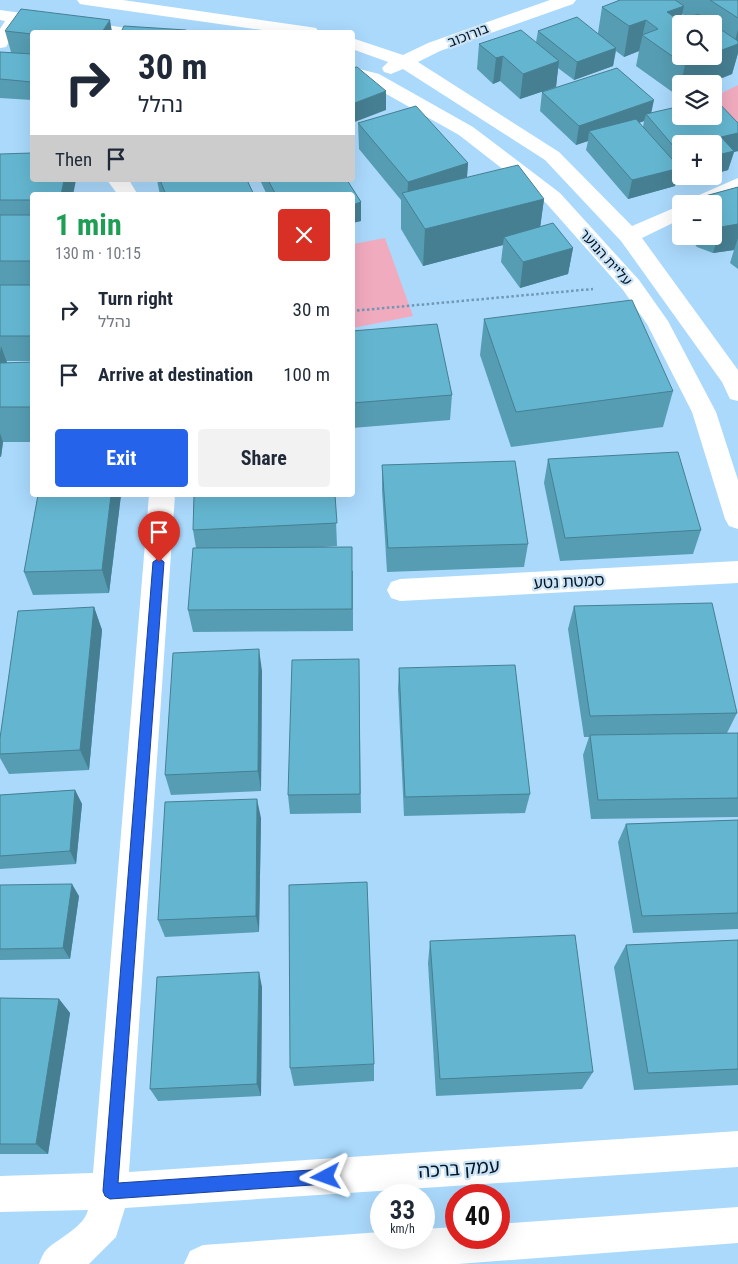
<!DOCTYPE html>
<meta charset="utf-8">
<style>
body{margin:0;font-family:"Roboto Condensed","Noto Sans Hebrew",sans-serif;background:#f2f2f3;color:#1f2937;height:100vh;display:flex;flex-direction:column;font-size:19px;white-space:nowrap}
*{box-sizing:border-box;margin:0}
p{font-size:16px;color:#747a83}
.icon{flex:none;width:28px;height:28px;fill:none;stroke:currentColor;stroke-width:2;stroke-linecap:round;stroke-linejoin:round}
.map{position:relative;flex:1;overflow:hidden}
.drawer{position:absolute;left:30px;top:192px;width:325px;height:305px;display:flex;flex-direction:column;background:#fff;border-radius:5px;box-shadow:0 5px 20px #0002}
.drawer>*{flex:none}
.guide{position:absolute;left:30px;top:30px;width:325px;height:152px;border-radius:5px;box-shadow:0 5px 20px #0002;background:#fff;color:#1f2937;overflow:hidden}
.fabs{position:absolute;left:672px;top:15px;display:grid;gap:10px}
.fabs a{display:grid;place-items:center;width:50px;height:50px;border-radius:5px;background:#fff;box-shadow:0 5px 20px #0002;font-size:25px}
.speed{position:absolute;left:370px;top:1184px;display:flex;gap:10px;font-size:25px;font-weight:700;text-align:center}
.speed>*{display:grid;place-content:center;width:65px;height:65px;border-radius:50%;background:#fff;box-shadow:0 5px 20px #0002;line-height:1}
.speed small{font-size:12px;font-weight:400}
.speed .limit{border:8px solid #d22;background:#fff;color:#111}
.pin{position:absolute;display:grid;place-items:center;width:42px;height:42px;color:#fff;margin:-51px -21px;border-radius:50% 50% 50% 0;rotate:-45deg;box-shadow:0 0 5px #0007}
.pin .icon{rotate:45deg}
.me{position:absolute;width:55px;margin:-28px;rotate:266deg;stroke-linejoin:round;filter:drop-shadow(0 0 4px #0008)}
.turn{display:flex;align-items:center;gap:18px;height:105px;padding:0 25px;font-size:22px}
.turn .icon{width:65px;height:65px;stroke-width:2.5}
.turn b{display:block;font-size:35px;line-height:42px}
.then{display:flex;align-items:center;height:48px;padding:0 25px;background:#0003;gap:10px;font-size:19px}
.round{display:grid;place-items:center;flex:none;width:52px;height:52px;border-radius:5px;background:#f2f2f3}
.headline{display:flex;align-items:center;justify-content:space-between;height:85px;padding:0 25px}
h1{font-size:30px;font-weight:700;line-height:38px;color:#1e9e55}
.button{display:flex;gap:10px;margin-top:auto;padding:10px 25px}
.button a{flex:1;height:58px;border-radius:5px;background:#2563eb;color:#fff;font-size:20px;font-weight:700;line-height:58px;text-align:center}
.button a+a{background:#f2f2f3;color:#1f2937}
ul{padding:0;list-style:none}
li{display:flex;align-items:center;gap:15px;height:65px;padding:0 25px}
li div{flex:1}
li b{display:block;font-size:19px}
li em{font-style:normal}
.map>svg:first-child{display:block}
.green{fill:#f1abbf}
.lines{fill:none;stroke-linecap:round;stroke-linejoin:round}
.path{stroke:#7197b3;stroke-width:2.5;stroke-dasharray:2.5 2.5;stroke-linecap:butt}
.minor{fill:#fff;fill-rule:evenodd}
.wall{fill:#569db3;fill-rule:evenodd}
.shaded-wall{fill:#467f92}
.building{fill:#64b6d0;stroke:#467f92}
.route{fill:#2563eb;stroke:#184099}
.labels{text-anchor:middle;stroke-width:4.5;stroke-linejoin:round;paint-order:stroke}
.far-street-label{font-size:14px;fill:#011626;stroke:#cce3f5}
.street-label{font-size:16px;fill:#011626;stroke:#cce3f5}
.near-street-label{font-size:19px;fill:#011626;stroke:#cce3f5}
</style>
<div class="map">
<svg width="738" height="1264" viewBox="0 0 738 1264">
<rect width="100%" height="100%" fill="#aad9fc"/>
<g class="green">
<polygon points="738,85 738,127 714,109 714,97"/>
<polygon points="385,238 413,316 353,328 353,244"/>
</g>
<g class="lines">
<polyline class="path" points="352,311 593,289"/>
<g class="minor">
<polygon points="77,0 123,0 310,27 316,28 319,32 276,32 86,5 80,4"/>
<polygon points="550,0 576,0 573,4 440,51 418,62 559,152 632,226 681,205 681,219 642,238 738,370 738,401 730,399 722,382 621,241 545,160 403,69 391,74 384,72 382,68 388,62 352,49 352,38 403,55 428,43"/>
<polygon points="0,10 120,27 126,28 129,32 86,32 21,23 6,47 0,48 0,29 5,21 0,20"/>
<polygon points="352,67 379,74 473,127 560,193 639,280 668,321 716,412 738,480 738,529 729,526 725,519 692,412 647,324 623,290 546,203 459,135 365,82 352,78"/>
<polygon points="738,178 738,192 714,204 687,204 690,199"/>
<polygon points="107,180 129,180 138,195 118,195"/>
<path d="M149,495h26l-46,677 609,-41v36l-613,41 -9,29 -27,27h-50c2,-5 4,-11 8,-15 12,-11 37,-22 41,-39l-88,2v-36l93,-3z"/>
<polygon points="738,561 738,583 400,601 391,598 387,590 391,582 400,579"/>
<polygon points="738,1207 738,1243 458,1264 184,1264 190,1251 203,1245 381,1232 381,1238 424,1238 424,1229 456,1227 456,1238 499,1238 499,1224"/>
</g>
</g>
<g class="wall">
<path d="M620,0h118v53l-6,21 -54,22 -42,-30 3,-15 -15,6 -8,-6 -3,15 -39,14 -16,-12 -2,19 -36,12 -20,-18 -7,3 -16,-15 2,-25 57,-2 2,-11 60,2 4,-26zM682,14l6,4 -7,3zM681,24h33v32z"/>
<polygon points="5,31 32,32 32,100 0,98 0,52 11,52"/>
<path d="M542,92l110,21 86,10v28l-4,1 -6,18 -14,4v-30h-33v32h22l-20,5 -5,-6 -3,11 -47,13 -42,-49 2,-9 -12,4 -36,-34zM644,121l-1,6 -4,-4z"/>
<polygon points="358,123 468,163 467,177 544,199 540,227 573,248 568,274 520,288 501,262 503,245 423,266 401,229 401,200 359,149"/>
<polygon points="0,154 32,195 32,361 7,361 7,363 32,362 32,442 3,442 1,457 0,457"/>
<polygon points="157,180 247,180 254,195 160,195"/>
<polygon points="260,180 347,180 361,202 361,221 352,223 352,195 267,195"/>
<polygon points="738,187 738,269 730,263 734,250 713,253 697,247 688,236 714,236 714,204 686,204 687,201"/>
<polygon points="484,319 673,391 663,427 511,447 480,355"/>
<polygon points="352,331 452,395 450,420 352,428"/>
<polygon points="548,459 701,530 693,554 560,561 544,483"/>
<polygon points="382,465 528,544 524,567 387,572 382,490"/>
<polygon points="38,495 121,495 109,593 33,595 24,572"/>
<polygon points="335,495 337,546 309,548 353,571 353,631 193,632 188,610 196,548 193,530"/>
<polygon points="574,606 737,713 727,733 738,733 738,817 591,819 583,755 589,737 584,737 568,629"/>
<polygon points="94,607 102,630 89,770 9,774 0,758 0,738"/>
<polygon points="359,659 361,813 290,814 288,795"/>
<polygon points="399,668 530,794 525,813 404,816 398,689"/>
<polygon points="262,671 261,791 171,795 165,775"/>
<polygon points="75,790 82,804 76,864 0,869 0,795"/>
<polygon points="261,818 259,932 165,937 158,920"/>
<polygon points="738,820 738,929 633,933 618,842 626,824"/>
<polygon points="0,885 79,896 70,959 0,960"/>
<polygon points="738,940 738,1085 634,1090 614,967 626,945"/>
<polygon points="430,941 593,1072 582,1089 436,1096 428,963"/>
<polygon points="262,987 261,1096 158,1101 150,1089"/>
<polygon points="0,998 59,999 70,1013 48,1154 0,1154"/>
<polygon points="374,1064 374,1081 294,1086 290,1068"/>
</g>
<g class="shaded-wall">
<polygon points="684,6 677,37 667,12"/>
<polygon points="110,20 112,32 102,32"/>
<polygon points="646,20 639,51 624,57 629,26"/>
<polygon points="738,29 738,53 732,74 707,84 681,84 681,94 678,96 685,65 707,56 714,56 714,53 734,45"/>
<polygon points="616,48 613,66 574,80 577,62"/>
<polygon points="503,56 500,81 493,84 496,58"/>
<polygon points="559,61 556,87 520,99 523,74"/>
<polygon points="386,91 386,110 352,123 352,104"/>
<polygon points="654,100 650,119 646,114 644,121 595,138 589,131 588,141 576,145 579,126"/>
<polygon points="738,133 738,151 734,152 728,170 714,174 714,156 721,137"/>
<polygon points="468,163 466,189 407,202 408,182"/>
<polygon points="680,168 675,186 628,199 632,180"/>
<polygon points="684,176 703,176 683,181"/>
<polygon points="64,180 76,180 73,195 61,195"/>
<polygon points="544,199 539,236 504,237 503,245 423,266 425,229"/>
<polygon points="361,202 361,221 352,223 352,205"/>
<polygon points="738,224 738,238 734,250 713,253 721,227"/>
<polygon points="573,248 568,274 520,288 523,262"/>
<polygon points="1,346 14,382 0,369 0,353"/>
<polygon points="0,433 3,442 1,457 0,455"/>
<polygon points="111,495 121,495 109,593 102,570"/>
<polygon points="94,607 102,630 89,770 80,750"/>
<polygon points="259,649 262,671 261,791 258,771"/>
<polygon points="75,790 82,804 76,864 70,851"/>
<polygon points="257,799 261,818 259,932 256,916"/>
<polygon points="72,884 79,896 70,959 63,948"/>
<polygon points="259,972 262,987 261,1096 257,1084"/>
<polygon points="59,999 70,1013 48,1154 36,1144"/>
</g>
<g class="building">
<polygon points="620,0 675,0 684,6 667,12 680,21 698,14 712,24 681,24 681,56 707,56 685,65 642,35 658,29 646,20 629,26 602,7"/>
<polygon points="710,0 738,0 738,18"/>
<polygon points="21,9 110,20 102,32 32,32 32,34 5,31"/>
<polygon points="577,17 616,48 577,62 538,31"/>
<polygon points="714,25 738,41 738,44 714,53"/>
<polygon points="124,26 186,30 184,32 121,32"/>
<polygon points="521,30 559,61 523,74 503,56 496,58 479,44"/>
<polygon points="0,52 32,54 32,82 0,79"/>
<polygon points="357,67 386,91 352,104 352,68"/>
<polygon points="617,68 654,100 579,126 542,92"/>
<polygon points="714,98 738,123 738,133 721,137 734,151 714,156 714,144 681,144 681,155 646,114 681,106 681,116 714,116"/>
<polygon points="416,106 468,163 408,182 358,123"/>
<polygon points="636,119 680,168 632,180 589,131"/>
<polygon points="32,153 32,180 64,180 61,195 32,195 32,200 0,200 0,154"/>
<polygon points="518,165 544,199 425,229 402,193"/>
<polygon points="160,180 247,180 254,195 166,195"/>
<polygon points="268,180 347,180 361,202 352,205 352,195 276,195"/>
<polygon points="738,187 738,224 721,227 714,225 714,204 689,204 687,201"/>
<rect x="0" y="215" width="32" height="46"/>
<polygon points="553,223 573,248 523,262 504,237"/>
<rect x="0" y="285" width="32" height="51"/>
<polygon points="632,300 673,391 516,412 484,319"/>
<polygon points="437,324 452,395 352,403 352,331"/>
<polygon points="32,362 32,407 0,407 0,363"/>
<polygon points="678,452 701,530 565,538 548,459"/>
<polygon points="515,461 528,544 388,548 382,465"/>
<polygon points="38,495 111,495 102,570 24,572"/>
<polygon points="194,495 335,495 337,523 193,530"/>
<polygon points="352,547 352,609 188,610 193,548"/>
<polygon points="712,603 737,713 590,716 574,606"/>
<polygon points="94,607 80,750 0,754 0,738 18,611"/>
<polygon points="259,649 258,771 165,775 173,653"/>
<polygon points="359,659 360,794 288,795 292,660"/>
<polygon points="515,665 530,794 405,797 399,668"/>
<polygon points="738,733 738,798 598,800 590,735"/>
<polygon points="75,790 70,851 0,856 0,795"/>
<polygon points="257,799 256,916 158,920 165,802"/>
<polygon points="738,820 738,913 642,916 626,824"/>
<polygon points="367,882 374,1064 290,1068 289,885"/>
<polygon points="72,884 63,948 0,949 0,885"/>
<polygon points="575,935 593,1072 440,1079 430,941"/>
<polygon points="738,940 738,1069 648,1073 626,945"/>
<polygon points="259,972 257,1084 150,1089 157,977"/>
<polygon points="0,998 59,999 36,1144 0,1144"/>
</g>
<polygon class="route" points="159,558 164,562 118,1183 326,1169 331,1171 333,1177 331,1182 326,1184 110,1199 105,1196 103,1191 153,562"/>
<g class="labels">
<g class="far-street-label">
<text transform="translate(468 35) rotate(-21)" y="5">בורוכוב</text>
<text transform="translate(606 257) rotate(48)" y="5">עליית הנוער</text>
</g>
<g class="street-label">
<text transform="translate(569 581) rotate(-3)" y="6">סמטת נטע</text>
</g>
<g class="near-street-label">
<text transform="translate(459 1168) rotate(-4)" y="7">עמק ברכה</text>
</g>
</g>
</svg>
<div class="fabs">
<a><svg class="icon" aria-label="search" viewBox="0 0 24 24"><circle cx="10" cy="10" r="6"/><path d="M15 15l6 6"/></svg></a>
<a><svg class="icon" aria-label="layers" viewBox="0 0 24 24"><path d="M12 4l9 5-9 5-9-5zM3 14l9 5 9-5"/></svg></a>
<a>+</a>
<a>−</a>
</div>
<div class="speed"><div>33<small>km/h</small></div><div class="limit">40</div></div>
<div class="pin" style="left:159px;top:562px;background:#d93025"><svg class="icon" aria-label="arrive" viewBox="0 0 24 24"><path d="M6 21V4h12l-3 4 3 4H6"/></svg></div>
<svg class="me" style="left:326px;top:1177px" viewBox="-20 -20 40 40"><path d="M0-17L14 15 0 8-14 15z" fill="#2563eb" stroke="#fff" stroke-width="4"/></svg>
<div class="guide">
<div class="turn"><svg class="icon" aria-label="right" viewBox="0 0 24 24"><path d="M7 20v-9h11M14 6l5 5-5 5"/></svg><div><b>30 m</b>נהלל</div></div>
<div class="then">Then<svg class="icon" aria-label="arrive" viewBox="0 0 24 24"><path d="M6 21V4h12l-3 4 3 4H6"/></svg></div>
</div>
<section class="drawer">
<div class="headline"><div><h1>1 min</h1><p>130 m · 10:15</p></div><a class="round" style="background:#d93025;color:#fff"><svg class="icon" aria-label="close" viewBox="0 0 24 24"><path d="M6 6l12 12M18 6L6 18"/></svg></a></div>
<ul>
<li><svg class="icon" aria-label="right" viewBox="0 0 24 24"><path d="M7 20v-9h11M14 6l5 5-5 5"/></svg><div><b>Turn right</b><p>נהלל</p></div><em>30 m</em></li>
<li><svg class="icon" aria-label="arrive" viewBox="0 0 24 24"><path d="M6 21V4h12l-3 4 3 4H6"/></svg><div><b>Arrive at destination</b></div><em>100 m</em></li>
</ul>
<div class="button"><a>Exit</a><a>Share</a></div>
</section>
</div>
